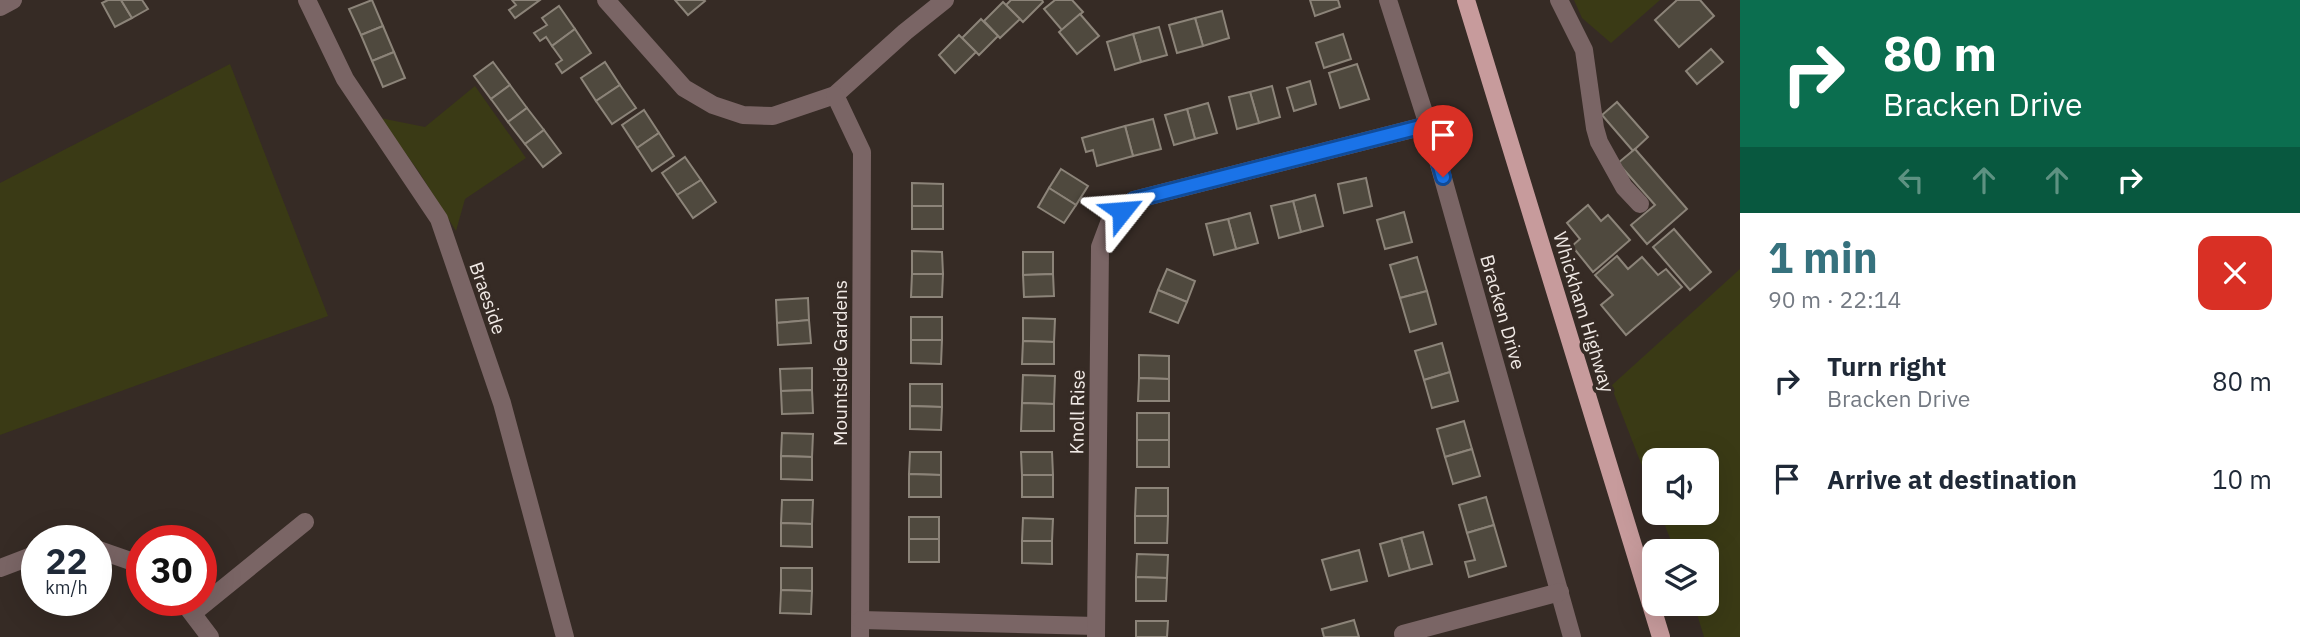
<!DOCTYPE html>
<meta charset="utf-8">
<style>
body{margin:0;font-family:"IBM Plex Sans",sans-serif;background:#f2f2f3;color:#1f2937;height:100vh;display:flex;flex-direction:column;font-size:26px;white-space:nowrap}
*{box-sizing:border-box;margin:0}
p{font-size:23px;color:#747a83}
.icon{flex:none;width:38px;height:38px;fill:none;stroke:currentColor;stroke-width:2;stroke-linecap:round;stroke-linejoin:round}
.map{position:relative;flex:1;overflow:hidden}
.drawer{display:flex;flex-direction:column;background:#fff;width:560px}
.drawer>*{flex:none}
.top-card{background:#0b6e4f;color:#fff;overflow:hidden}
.fabs{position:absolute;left:1642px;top:448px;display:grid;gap:14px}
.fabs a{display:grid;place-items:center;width:77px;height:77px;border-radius:14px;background:#fff;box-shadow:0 7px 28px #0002;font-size:35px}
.speed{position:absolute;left:21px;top:525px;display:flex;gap:14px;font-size:35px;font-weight:700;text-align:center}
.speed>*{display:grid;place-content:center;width:91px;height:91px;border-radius:50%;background:#fff;box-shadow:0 7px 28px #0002;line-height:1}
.speed small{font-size:18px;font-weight:400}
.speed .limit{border:10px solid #d22;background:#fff;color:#111}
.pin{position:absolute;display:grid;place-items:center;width:60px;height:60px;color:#fff;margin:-72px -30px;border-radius:50% 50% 50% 0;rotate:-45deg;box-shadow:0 0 7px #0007}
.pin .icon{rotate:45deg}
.me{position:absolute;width:77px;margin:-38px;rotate:62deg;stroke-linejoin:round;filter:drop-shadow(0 0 5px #0008)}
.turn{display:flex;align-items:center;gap:24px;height:147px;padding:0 28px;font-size:32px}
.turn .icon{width:91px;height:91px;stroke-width:2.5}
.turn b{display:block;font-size:49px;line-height:60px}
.lanes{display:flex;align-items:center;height:66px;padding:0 28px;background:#0003;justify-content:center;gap:35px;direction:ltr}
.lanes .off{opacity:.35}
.round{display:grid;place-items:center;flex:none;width:74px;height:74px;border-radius:14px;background:#f2f2f3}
.summary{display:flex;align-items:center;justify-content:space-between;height:119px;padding:0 28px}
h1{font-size:42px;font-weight:700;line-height:52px;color:#36727e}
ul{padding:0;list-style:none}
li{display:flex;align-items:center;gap:21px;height:98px;padding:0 28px}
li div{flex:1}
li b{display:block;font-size:26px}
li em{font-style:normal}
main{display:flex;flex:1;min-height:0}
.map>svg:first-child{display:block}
.green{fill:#3a3a15}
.building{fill:#4f493e;stroke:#8c8479;stroke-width:2}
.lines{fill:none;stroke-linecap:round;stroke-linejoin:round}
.minor{stroke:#7a6565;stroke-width:18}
.major{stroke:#c79b9c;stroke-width:18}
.route-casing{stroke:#114b97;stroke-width:18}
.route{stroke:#1a73e8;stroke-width:12}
.labels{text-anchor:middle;stroke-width:7;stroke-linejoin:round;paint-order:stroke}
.street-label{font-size:19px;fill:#f0e9e5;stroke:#362b25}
</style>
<main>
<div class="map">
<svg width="1740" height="637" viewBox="0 0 1740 637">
<rect width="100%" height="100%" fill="#362b25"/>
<g class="green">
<polygon points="1574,0 1660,0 1611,43 1582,18"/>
<polygon points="230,64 328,316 0,435 0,183"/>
<polygon points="475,86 526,158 465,199 456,231 419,172 380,118 425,127"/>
<polygon points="1740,269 1740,637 1704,637 1694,604 1706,604 1706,551 1675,551 1660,513 1706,513 1706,460 1654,460 1654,497 1611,386"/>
</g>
<g class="building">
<polygon points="108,0 121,0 132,18 115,27 102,3"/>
<polygon points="121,0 142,0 148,9 132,18"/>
<polygon points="372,0 383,26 361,35 349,9"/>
<polygon points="512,0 540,0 515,18 509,10 516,5"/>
<polygon points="675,0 704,0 705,1 688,15"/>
<polygon points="1011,0 1042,0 1043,2 1023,22 1006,5"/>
<polygon points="1055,0 1072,0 1083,12 1062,30 1044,9"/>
<polygon points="1310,0 1338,0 1340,7 1315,16"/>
<polygon points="1677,0 1700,0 1714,16 1679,47 1655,20"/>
<polygon points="1003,2 1020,19 1000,38 984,21"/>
<polygon points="559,6 575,29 552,46 546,37 540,41 534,33 547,25 542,18"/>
<polygon points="1222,11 1229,38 1203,46 1195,18"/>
<polygon points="1080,14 1099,36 1077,54 1059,32"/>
<polygon points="1195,18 1203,46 1177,53 1169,25"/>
<polygon points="981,19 998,36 979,55 962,38"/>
<polygon points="383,26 394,52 372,61 361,35"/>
<polygon points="1159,27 1167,55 1141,62 1133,34"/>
<polygon points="575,29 591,53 562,73 556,64 562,60 552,46"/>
<polygon points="1133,34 1141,62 1115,70 1107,42"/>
<polygon points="1343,34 1351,59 1324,68 1316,43"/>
<polygon points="959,35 976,52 955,73 939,55"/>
<polygon points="1711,49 1723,62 1697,84 1686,71"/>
<polygon points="394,52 405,78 383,87 372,61"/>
<polygon points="493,62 510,85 491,99 474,76"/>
<polygon points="605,62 620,85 596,101 581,78"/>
<polygon points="1357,64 1369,99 1340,108 1329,73"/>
<polygon points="1310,81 1316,104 1294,111 1287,88"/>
<polygon points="510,85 527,108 508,122 491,99"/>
<polygon points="620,85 636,108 612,124 596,101"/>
<polygon points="1272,86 1280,117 1259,123 1250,92"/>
<polygon points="1250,92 1259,123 1237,129 1229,97"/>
<polygon points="1617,102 1648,137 1633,151 1602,115"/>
<polygon points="1208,103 1217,133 1195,139 1187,109"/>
<polygon points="527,108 544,130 525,144 508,122"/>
<polygon points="1187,109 1195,139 1174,145 1165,115"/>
<polygon points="644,110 659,133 637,148 622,125"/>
<polygon points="1153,119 1161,149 1133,156 1125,126"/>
<polygon points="1125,126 1133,156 1097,166 1093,150 1086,152 1082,138"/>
<polygon points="544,130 561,153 543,167 525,144"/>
<polygon points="659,133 674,156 652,171 637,148"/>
<polygon points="1635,149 1687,209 1647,244 1631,225 1655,205 1618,163"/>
<polygon points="685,157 701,180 677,195 662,173"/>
<polygon points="1061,169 1088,186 1076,205 1049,188"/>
<polygon points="1366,178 1372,206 1344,213 1338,184"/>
<polygon points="701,180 716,202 693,218 677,195"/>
<polygon points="912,183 943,184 943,206 912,206"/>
<polygon points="1049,188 1076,205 1064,223 1038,207"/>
<polygon points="1315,195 1323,226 1301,232 1293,201"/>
<polygon points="1293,201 1301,232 1279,238 1271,206"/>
<polygon points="1588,205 1601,221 1608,215 1630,240 1593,272 1572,246 1580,239 1567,223"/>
<rect x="912" y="206" width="31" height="23"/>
<polygon points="1404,212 1412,242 1385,249 1377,220"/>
<polygon points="1250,213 1258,243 1236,249 1228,219"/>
<polygon points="1228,219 1236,249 1214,255 1206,224"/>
<polygon points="1674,229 1711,272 1690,290 1653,247"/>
<polygon points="912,251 942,252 943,274 912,274"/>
<polygon points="1023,252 1053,252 1053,274 1023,275"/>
<polygon points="1617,256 1628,269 1642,257 1658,275 1666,269 1682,287 1626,335 1601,305 1613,295 1595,275"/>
<polygon points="1417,257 1427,291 1400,298 1390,265"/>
<polygon points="1167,269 1195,281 1187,302 1158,290"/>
<polygon points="912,274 943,274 942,297 911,297"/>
<polygon points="1053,274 1054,296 1024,297 1023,275"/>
<polygon points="1158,290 1187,302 1178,323 1150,312"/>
<polygon points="1427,291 1436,324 1410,332 1400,298"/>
<polygon points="808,298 809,320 777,323 776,300"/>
<rect x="911" y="317" width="31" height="23"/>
<polygon points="1023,318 1055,319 1054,342 1023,341"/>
<polygon points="809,320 811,343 778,345 777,323"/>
<polygon points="911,340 942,340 941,364 911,363"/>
<polygon points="1023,341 1054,342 1054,364 1022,364"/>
<polygon points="1442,343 1450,372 1424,380 1415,351"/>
<polygon points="1139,355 1169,356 1169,379 1139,378"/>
<polygon points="812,368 812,390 781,391 780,369"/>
<polygon points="1450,372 1458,401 1432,408 1424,380"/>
<polygon points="1023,375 1055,376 1054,404 1022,403"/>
<polygon points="1139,378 1169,379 1169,401 1138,401"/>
<polygon points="910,384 942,384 942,407 910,406"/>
<polygon points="812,390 813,413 782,414 781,391"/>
<polygon points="1022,403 1054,404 1054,431 1021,431"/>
<polygon points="910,406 942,407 941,430 910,429"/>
<rect x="1137" y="413" width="32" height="27"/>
<polygon points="1464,421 1472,449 1445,457 1437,429"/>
<polygon points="782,433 813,434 812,457 781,456"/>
<rect x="1137" y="440" width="32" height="27"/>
<polygon points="1472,449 1480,476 1453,484 1445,457"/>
<polygon points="910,452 941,452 941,475 909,474"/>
<polygon points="1021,452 1052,452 1053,475 1022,475"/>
<polygon points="781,456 812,457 812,480 781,479"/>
<polygon points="909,474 941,475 941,497 909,497"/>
<rect x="1022" y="475" width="31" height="22"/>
<polygon points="1136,488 1168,488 1168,516 1135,516"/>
<polygon points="1486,497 1494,525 1467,533 1459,505"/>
<polygon points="782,500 813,500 812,524 781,523"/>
<polygon points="1135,516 1168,516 1167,543 1135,543"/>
<rect x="909" y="517" width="30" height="22"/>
<polygon points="1023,518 1053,519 1052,541 1022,541"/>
<polygon points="781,523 812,524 812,547 781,546"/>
<polygon points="1494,525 1506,566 1469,577 1465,562 1475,560 1467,533"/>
<polygon points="1423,532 1432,564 1410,570 1401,538"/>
<polygon points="1401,538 1410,570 1389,576 1380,544"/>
<rect x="909" y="539" width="30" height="23"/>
<polygon points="1022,541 1052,541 1052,564 1022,563"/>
<polygon points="1359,550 1367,581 1331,590 1322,560"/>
<polygon points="1137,554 1168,555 1167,578 1136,577"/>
<polygon points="781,568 812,568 812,591 781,590"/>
<polygon points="1136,577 1167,578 1166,601 1136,601"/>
<polygon points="781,590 812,591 811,614 780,613"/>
<polygon points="1354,620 1359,637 1324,637 1322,629"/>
<polygon points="1136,621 1168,621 1167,637 1136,637"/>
</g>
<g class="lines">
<g class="minor">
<polyline points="307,0 345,79 439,219 502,403 565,637"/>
<polyline points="606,0 684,88 713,105 743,115 773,116 835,95 905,32 945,0"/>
<polyline points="1388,0 1428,125 1572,637"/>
<polyline points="1559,0 1584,50 1595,128 1599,142 1624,187 1640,204"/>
<polyline points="0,7 13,0"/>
<polyline points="835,95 862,152 860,637"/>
<polyline points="96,549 142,565"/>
<polyline points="0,568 37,554"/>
<polyline points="182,600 210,637"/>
<polyline points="193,613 305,522"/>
<polyline points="861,620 1096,626"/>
<polyline points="1403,634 1560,592"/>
<polyline points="1096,637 1100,247 1109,223 1134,200 1428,125"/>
</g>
<polyline class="major" points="1466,0 1661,637"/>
</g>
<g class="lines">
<g class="route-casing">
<polyline id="route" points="1122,211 1134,200 1428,125 1443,177"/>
</g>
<use href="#route" class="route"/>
</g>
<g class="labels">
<g class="street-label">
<text transform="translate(488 298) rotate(71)" y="7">Braeside</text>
<text transform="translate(1503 312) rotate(74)" y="7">Bracken Drive</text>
<text transform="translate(1584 312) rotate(73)" y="7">Whickham Highway</text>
<text transform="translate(840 363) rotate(-90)" y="7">Mountside Gardens</text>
<text transform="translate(1077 412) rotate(-89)" y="7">Knoll Rise</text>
</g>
</g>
</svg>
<div class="fabs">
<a><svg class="icon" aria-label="sound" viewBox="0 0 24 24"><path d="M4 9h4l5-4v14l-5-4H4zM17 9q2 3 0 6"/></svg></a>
<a><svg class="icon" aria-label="layers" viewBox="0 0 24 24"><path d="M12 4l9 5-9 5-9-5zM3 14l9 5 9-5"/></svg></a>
</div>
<div class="speed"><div>22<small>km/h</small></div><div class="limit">30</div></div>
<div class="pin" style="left:1443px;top:177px;background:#d93025"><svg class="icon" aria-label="arrive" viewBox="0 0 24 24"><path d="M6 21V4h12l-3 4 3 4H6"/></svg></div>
<svg class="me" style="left:1122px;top:211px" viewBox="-20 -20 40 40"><path d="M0-17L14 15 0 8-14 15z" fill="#1a73e8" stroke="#fff" stroke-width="4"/></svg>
</div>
<section class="drawer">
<div class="top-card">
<div class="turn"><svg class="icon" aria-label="right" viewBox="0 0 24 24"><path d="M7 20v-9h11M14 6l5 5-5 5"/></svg><div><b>80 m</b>Bracken Drive</div></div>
<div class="lanes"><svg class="icon off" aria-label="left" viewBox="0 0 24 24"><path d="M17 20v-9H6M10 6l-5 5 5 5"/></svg><svg class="icon off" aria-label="ahead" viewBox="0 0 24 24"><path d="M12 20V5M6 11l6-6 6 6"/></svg><svg class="icon off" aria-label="ahead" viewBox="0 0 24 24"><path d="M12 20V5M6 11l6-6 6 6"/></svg><svg class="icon" aria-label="right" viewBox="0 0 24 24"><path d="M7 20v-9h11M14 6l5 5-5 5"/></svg></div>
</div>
<div class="summary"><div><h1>1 min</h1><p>90 m · 22:14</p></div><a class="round" style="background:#d93025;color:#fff"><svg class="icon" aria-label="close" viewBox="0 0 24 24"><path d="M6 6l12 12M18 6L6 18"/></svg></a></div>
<ul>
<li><svg class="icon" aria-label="right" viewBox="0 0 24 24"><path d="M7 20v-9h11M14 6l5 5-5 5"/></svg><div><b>Turn right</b><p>Bracken Drive</p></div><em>80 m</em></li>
<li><svg class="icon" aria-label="arrive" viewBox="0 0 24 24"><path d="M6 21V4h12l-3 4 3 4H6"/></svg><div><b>Arrive at destination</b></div><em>10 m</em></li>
</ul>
</section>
</main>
